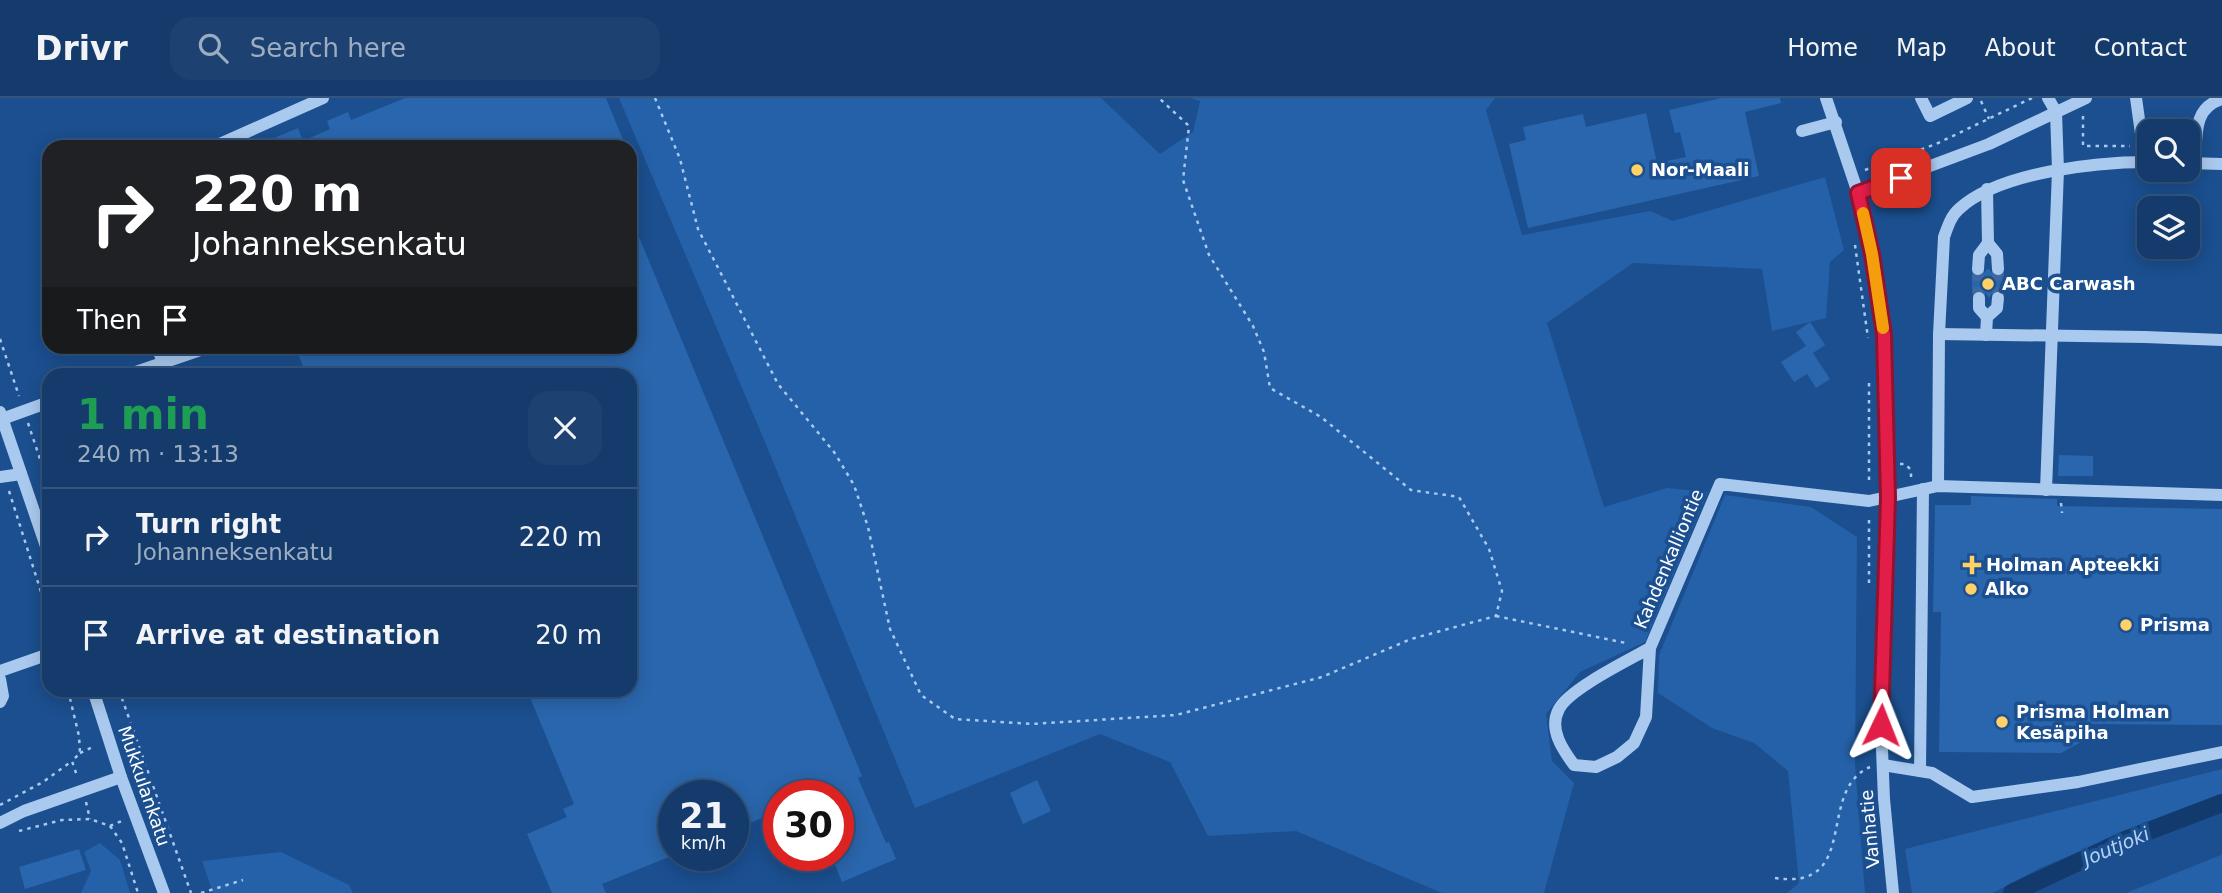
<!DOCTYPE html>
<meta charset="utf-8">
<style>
body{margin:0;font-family:"DejaVu Sans",sans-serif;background:#1d4271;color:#f1f3f6;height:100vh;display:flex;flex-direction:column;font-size:26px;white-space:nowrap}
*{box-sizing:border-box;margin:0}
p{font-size:23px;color:#9dadc1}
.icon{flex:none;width:38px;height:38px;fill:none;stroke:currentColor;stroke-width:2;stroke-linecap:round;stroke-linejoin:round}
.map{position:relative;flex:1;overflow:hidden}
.panel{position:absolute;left:42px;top:270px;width:595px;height:329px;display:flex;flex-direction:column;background:#143b6b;border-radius:21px;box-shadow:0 4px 18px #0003,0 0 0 2px #33557e}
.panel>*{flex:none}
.top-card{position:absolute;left:42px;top:42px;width:595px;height:214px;border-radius:21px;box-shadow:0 4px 18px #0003,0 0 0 2px #33557e;background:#202124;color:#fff;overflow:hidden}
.buttons{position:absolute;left:2137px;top:21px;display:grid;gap:14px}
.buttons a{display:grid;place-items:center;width:63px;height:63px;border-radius:14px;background:#143b6b;box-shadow:0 4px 18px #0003,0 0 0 2px #33557e;font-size:35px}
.speed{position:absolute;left:658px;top:682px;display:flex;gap:14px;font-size:35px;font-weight:700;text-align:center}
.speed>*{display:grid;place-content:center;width:91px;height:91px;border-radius:50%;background:#143b6b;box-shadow:0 4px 18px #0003,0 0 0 2px #33557e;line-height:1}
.speed small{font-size:18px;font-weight:400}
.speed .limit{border:10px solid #d22;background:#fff;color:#111}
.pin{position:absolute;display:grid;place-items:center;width:60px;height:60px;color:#fff;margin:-30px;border-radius:14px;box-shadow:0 4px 10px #0006}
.me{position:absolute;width:77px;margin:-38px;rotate:2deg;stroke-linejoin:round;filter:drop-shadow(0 0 5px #0008)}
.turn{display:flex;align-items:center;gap:24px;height:147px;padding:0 35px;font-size:32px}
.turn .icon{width:91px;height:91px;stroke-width:2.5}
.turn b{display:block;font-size:49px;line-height:60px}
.then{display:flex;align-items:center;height:66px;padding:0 35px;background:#0003;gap:14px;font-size:26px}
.round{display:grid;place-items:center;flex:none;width:74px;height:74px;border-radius:21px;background:#1d4271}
.headline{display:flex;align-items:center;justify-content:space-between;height:119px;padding:0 35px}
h1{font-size:42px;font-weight:800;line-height:52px;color:#1e9e55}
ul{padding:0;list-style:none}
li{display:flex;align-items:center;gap:21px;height:98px;padding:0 35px;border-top:2px solid #33557e}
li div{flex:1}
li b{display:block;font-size:26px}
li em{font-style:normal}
header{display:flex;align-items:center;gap:42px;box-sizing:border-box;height:98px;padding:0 35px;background:#143b6b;border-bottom:2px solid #33557e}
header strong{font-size:33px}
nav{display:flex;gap:38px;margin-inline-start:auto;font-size:24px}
.search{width:490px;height:63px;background:#1d4271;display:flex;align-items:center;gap:18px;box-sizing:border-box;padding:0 24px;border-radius:21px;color:#9dadc1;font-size:26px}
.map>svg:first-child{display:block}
.green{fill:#2461a8}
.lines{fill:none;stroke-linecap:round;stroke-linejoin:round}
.canal{stroke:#123a6d;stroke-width:18}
.building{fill:#2a66ad}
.minor-tunnel{stroke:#3d69a0;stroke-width:12;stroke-dasharray:12 6;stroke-linecap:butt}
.path{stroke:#a9c9ee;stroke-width:2.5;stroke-dasharray:3.5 5;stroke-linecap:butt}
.minor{stroke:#a9c9ee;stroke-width:12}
.route-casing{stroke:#92132f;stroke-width:18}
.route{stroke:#e11d48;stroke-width:12}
.slow{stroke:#f59e0b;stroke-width:12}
.poi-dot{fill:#ffd166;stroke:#1b4f8f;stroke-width:2.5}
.labels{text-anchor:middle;stroke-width:7;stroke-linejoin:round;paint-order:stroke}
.poi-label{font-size:18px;font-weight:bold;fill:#fff;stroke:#1b4f8f;text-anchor:start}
.street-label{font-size:18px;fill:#fff;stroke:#1b4f8f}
.water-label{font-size:19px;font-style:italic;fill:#b5d3f5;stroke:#1b4f8f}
</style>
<header>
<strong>Drivr</strong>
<div class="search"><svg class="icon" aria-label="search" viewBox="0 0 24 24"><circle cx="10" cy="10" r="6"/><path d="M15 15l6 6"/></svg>Search here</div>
<nav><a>Home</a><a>Map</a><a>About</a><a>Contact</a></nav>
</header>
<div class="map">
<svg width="2222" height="795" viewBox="0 0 2222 795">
<rect width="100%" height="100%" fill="#1b4f8f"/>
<g class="green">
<polygon points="619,0 1101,0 1160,56 1193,34 1200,3 1191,0 1495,0 1486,12 1522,137 1650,113 1673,123 1825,79 1844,152 1830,164 1826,220 1772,233 1762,171 1633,165 1547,225 1604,409 1667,390 1708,394 1645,544 1580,574 1546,616 1552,663 1574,685 1544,795 1442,795 1296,733 1208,738 1170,664 1100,636 915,710 765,344"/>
<polygon points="1725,397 1811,409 1857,439 1855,667 1865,795 1787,795 1799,785 1788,673 1754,645 1712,630 1658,595 1659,557"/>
<polygon points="2222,671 2222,698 2166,718 2038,771 1993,795 1912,795 1905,751"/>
<polygon points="100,745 120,762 130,795 81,795 91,773 84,754"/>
<polygon points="281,754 349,787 353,795 213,795 202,763"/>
<polygon points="2222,756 2222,795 2126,795 2221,757"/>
</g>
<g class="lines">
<polyline class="canal" points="2012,795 2125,742 2222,705"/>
</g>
<g class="building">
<polygon points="405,0 606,0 626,49 253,49 298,30 303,43 330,31 327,23 348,14 351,22"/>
<polygon points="1721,0 1780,0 1781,5 1745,14 1759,78 1528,130 1509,46 1526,42 1523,29 1583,16 1586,29 1646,15 1657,65 1686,59 1680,34 1675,35 1669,12"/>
<polygon points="630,117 862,678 858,680 886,745 889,744 896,761 842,784 835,767 818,774 811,758 838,758 838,698 779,698 779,713 733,732 733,698 674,698 674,757 602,786 606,795 552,795 527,736 567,719 563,711 574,706 527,592 630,592 630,276 306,276 295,248 630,248"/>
<polygon points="1987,171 1989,171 1995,179 2003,178 2003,193 1994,192 1989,200 1983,192 1978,191 1972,195 1972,177 1981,179"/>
<polygon points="1810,224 1825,247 1813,255 1830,281 1816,290 1807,276 1794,284 1781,264 1806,248 1796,234"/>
<polygon points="2059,357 2093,358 2093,378 2058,378"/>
<polygon points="1971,398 2057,401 2057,408 2222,411 2222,627 2085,626 2085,642 2061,655 1939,654 1941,514 1933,514 1935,407 1971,407"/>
<polygon points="1037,682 1051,713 1023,726 1010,695"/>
<polygon points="79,751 86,772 25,791 19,769"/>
</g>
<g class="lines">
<g class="minor-tunnel">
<polyline points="1978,171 1979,200"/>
<polyline points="1998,171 1998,200"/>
</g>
<g class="path">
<polyline points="655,0 680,61 698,131 778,286 834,354 854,387 868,429 890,531 921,597 955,621 1032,626 1176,617 1322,579 1411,541 1496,518 1502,493 1489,451 1459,399 1411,392 1321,319 1270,290 1264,254 1253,228 1209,157 1183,82 1189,28 1159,0"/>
<polyline points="1981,3 1989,21"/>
<polyline points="2083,18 2083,48 2130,48"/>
<polyline points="1865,72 1936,46 2032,0"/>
<polyline points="1855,147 1868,240"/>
<polyline points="0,241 19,298"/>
<polyline points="1869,285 1869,387"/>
<polyline points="28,325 49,388"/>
<polyline points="1900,366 1905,366 1911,372 1911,380"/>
<polyline points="9,393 49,519"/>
<polyline points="2061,405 2062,415"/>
<polyline points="1869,485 1869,418"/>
<polyline points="1496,518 1626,545"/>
<polyline points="68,592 79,638 80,655 72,663 77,678"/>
<polyline points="119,592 191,795"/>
<polyline points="121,638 134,634"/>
<polyline points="80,655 95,648"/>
<polyline points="86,704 90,721"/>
<polyline points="0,707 43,684 72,663"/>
<polyline points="110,728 122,745 138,795"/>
<polyline points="19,733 62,722 90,721 110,728 124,722"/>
<path d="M1775,780c87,13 40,-87 95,-111"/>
<polyline points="201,795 243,782"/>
</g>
<g class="minor">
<polyline points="1826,0 1858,95 1873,156 1884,237 1887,400 1881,627 1884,701 1893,795"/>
<polyline points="1921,0 1930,18 1967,0"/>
<polyline points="2136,0 2145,64"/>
<polyline points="1802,33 1836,24"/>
<polyline points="213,49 323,0"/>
<polyline points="2188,65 2222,66"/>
<path d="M2195,65c2,-26 -3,-55 27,-64"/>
<polyline points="1858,95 1989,46 2086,0"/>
<polyline points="1988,145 1997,156 1998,171"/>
<polyline points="1978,171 1979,157 1988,145 1987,91"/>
<polyline points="1979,200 1979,210 1987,219"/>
<polyline points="1939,236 2145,239 2222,242"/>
<polyline points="1986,237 1987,219 1997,210 1998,200"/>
<polyline points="157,248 163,265"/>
<polyline points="130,276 212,248"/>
<polyline points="0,314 49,457"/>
<polyline points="2,321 49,304"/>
<polyline points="0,379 21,376"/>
<path d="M1938,388l1,-152 5,-97c4,-11 7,-21 15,-28 40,-37 137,-47 190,-47"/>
<polyline points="2046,392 2058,72 2056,14 2048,0"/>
<path d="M1650,550c-21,12 -81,41 -91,61 -11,20 4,41 15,56l22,2 21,-10 17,-14 12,-26 4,-69 70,-164 149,17 69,-15 284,9"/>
<polyline points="0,573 49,556"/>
<polyline points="0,581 3,598 0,604"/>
<polyline points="93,592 121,679 164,795"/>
<polyline points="1883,667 1932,675 1972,699 2078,684 2222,654"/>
<polyline points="1920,673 1923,391"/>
<polyline points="0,725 24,713 121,679"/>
</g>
</g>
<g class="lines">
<g class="route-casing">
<polyline id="route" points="1881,627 1888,400 1884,237 1872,156 1858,95 1901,80"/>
</g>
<use href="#route" class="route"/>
<polyline class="slow" points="1863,115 1872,156 1883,230"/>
</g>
<g class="poi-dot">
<circle cx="1637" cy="72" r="7"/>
<circle cx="1988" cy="186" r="7"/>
<path d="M1968.5 456.5h7v7h7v7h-7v7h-7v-7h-7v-7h7z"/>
<circle cx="1971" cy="491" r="7"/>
<circle cx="2126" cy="527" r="7"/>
<circle cx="2002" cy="624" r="7"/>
</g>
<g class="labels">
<g class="poi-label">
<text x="1651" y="78">Nor-Maali</text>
<text x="2002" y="192">ABC Carwash</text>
<text x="1986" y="473">Holman Apteekki</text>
<text x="1985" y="497">Alko</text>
<text x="2140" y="533">Prisma</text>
<text x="2016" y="620">Prisma Holman<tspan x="2016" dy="21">Kesäpiha</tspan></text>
</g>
<g class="street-label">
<text transform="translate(1669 461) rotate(-67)" y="6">Kahdenkalliontie</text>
<text transform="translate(144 688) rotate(71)" y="6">Mukkulankatu</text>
<text transform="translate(1870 731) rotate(-95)" y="6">Vanhatie</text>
</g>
<g class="water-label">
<text transform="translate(2116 748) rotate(-23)" y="7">Joutjoki</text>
</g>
</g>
</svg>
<div class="buttons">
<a><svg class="icon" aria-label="search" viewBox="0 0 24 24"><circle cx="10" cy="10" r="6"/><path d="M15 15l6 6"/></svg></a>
<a><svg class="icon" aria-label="layers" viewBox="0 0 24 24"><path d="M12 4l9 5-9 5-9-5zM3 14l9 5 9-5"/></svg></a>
</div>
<div class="speed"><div>21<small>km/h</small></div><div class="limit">30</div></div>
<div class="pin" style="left:1901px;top:80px;background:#d93025"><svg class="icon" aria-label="arrive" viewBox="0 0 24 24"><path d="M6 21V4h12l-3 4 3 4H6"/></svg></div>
<svg class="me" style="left:1881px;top:627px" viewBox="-20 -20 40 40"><path d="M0-17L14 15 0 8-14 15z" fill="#e11d48" stroke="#fff" stroke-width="4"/></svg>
<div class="top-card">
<div class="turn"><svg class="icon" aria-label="right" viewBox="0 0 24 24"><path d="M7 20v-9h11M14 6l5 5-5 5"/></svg><div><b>220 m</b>Johanneksenkatu</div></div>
<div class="then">Then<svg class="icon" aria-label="arrive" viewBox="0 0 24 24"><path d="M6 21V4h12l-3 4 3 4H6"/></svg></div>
</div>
<section class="panel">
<div class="headline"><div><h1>1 min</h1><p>240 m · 13:13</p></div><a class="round"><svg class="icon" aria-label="close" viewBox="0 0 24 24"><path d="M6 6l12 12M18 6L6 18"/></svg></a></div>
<ul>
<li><svg class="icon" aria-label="right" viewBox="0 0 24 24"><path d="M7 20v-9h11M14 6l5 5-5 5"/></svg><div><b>Turn right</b><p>Johanneksenkatu</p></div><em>220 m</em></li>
<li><svg class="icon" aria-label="arrive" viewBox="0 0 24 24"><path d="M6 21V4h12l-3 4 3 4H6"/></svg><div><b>Arrive at destination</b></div><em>20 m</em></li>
</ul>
</section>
</div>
